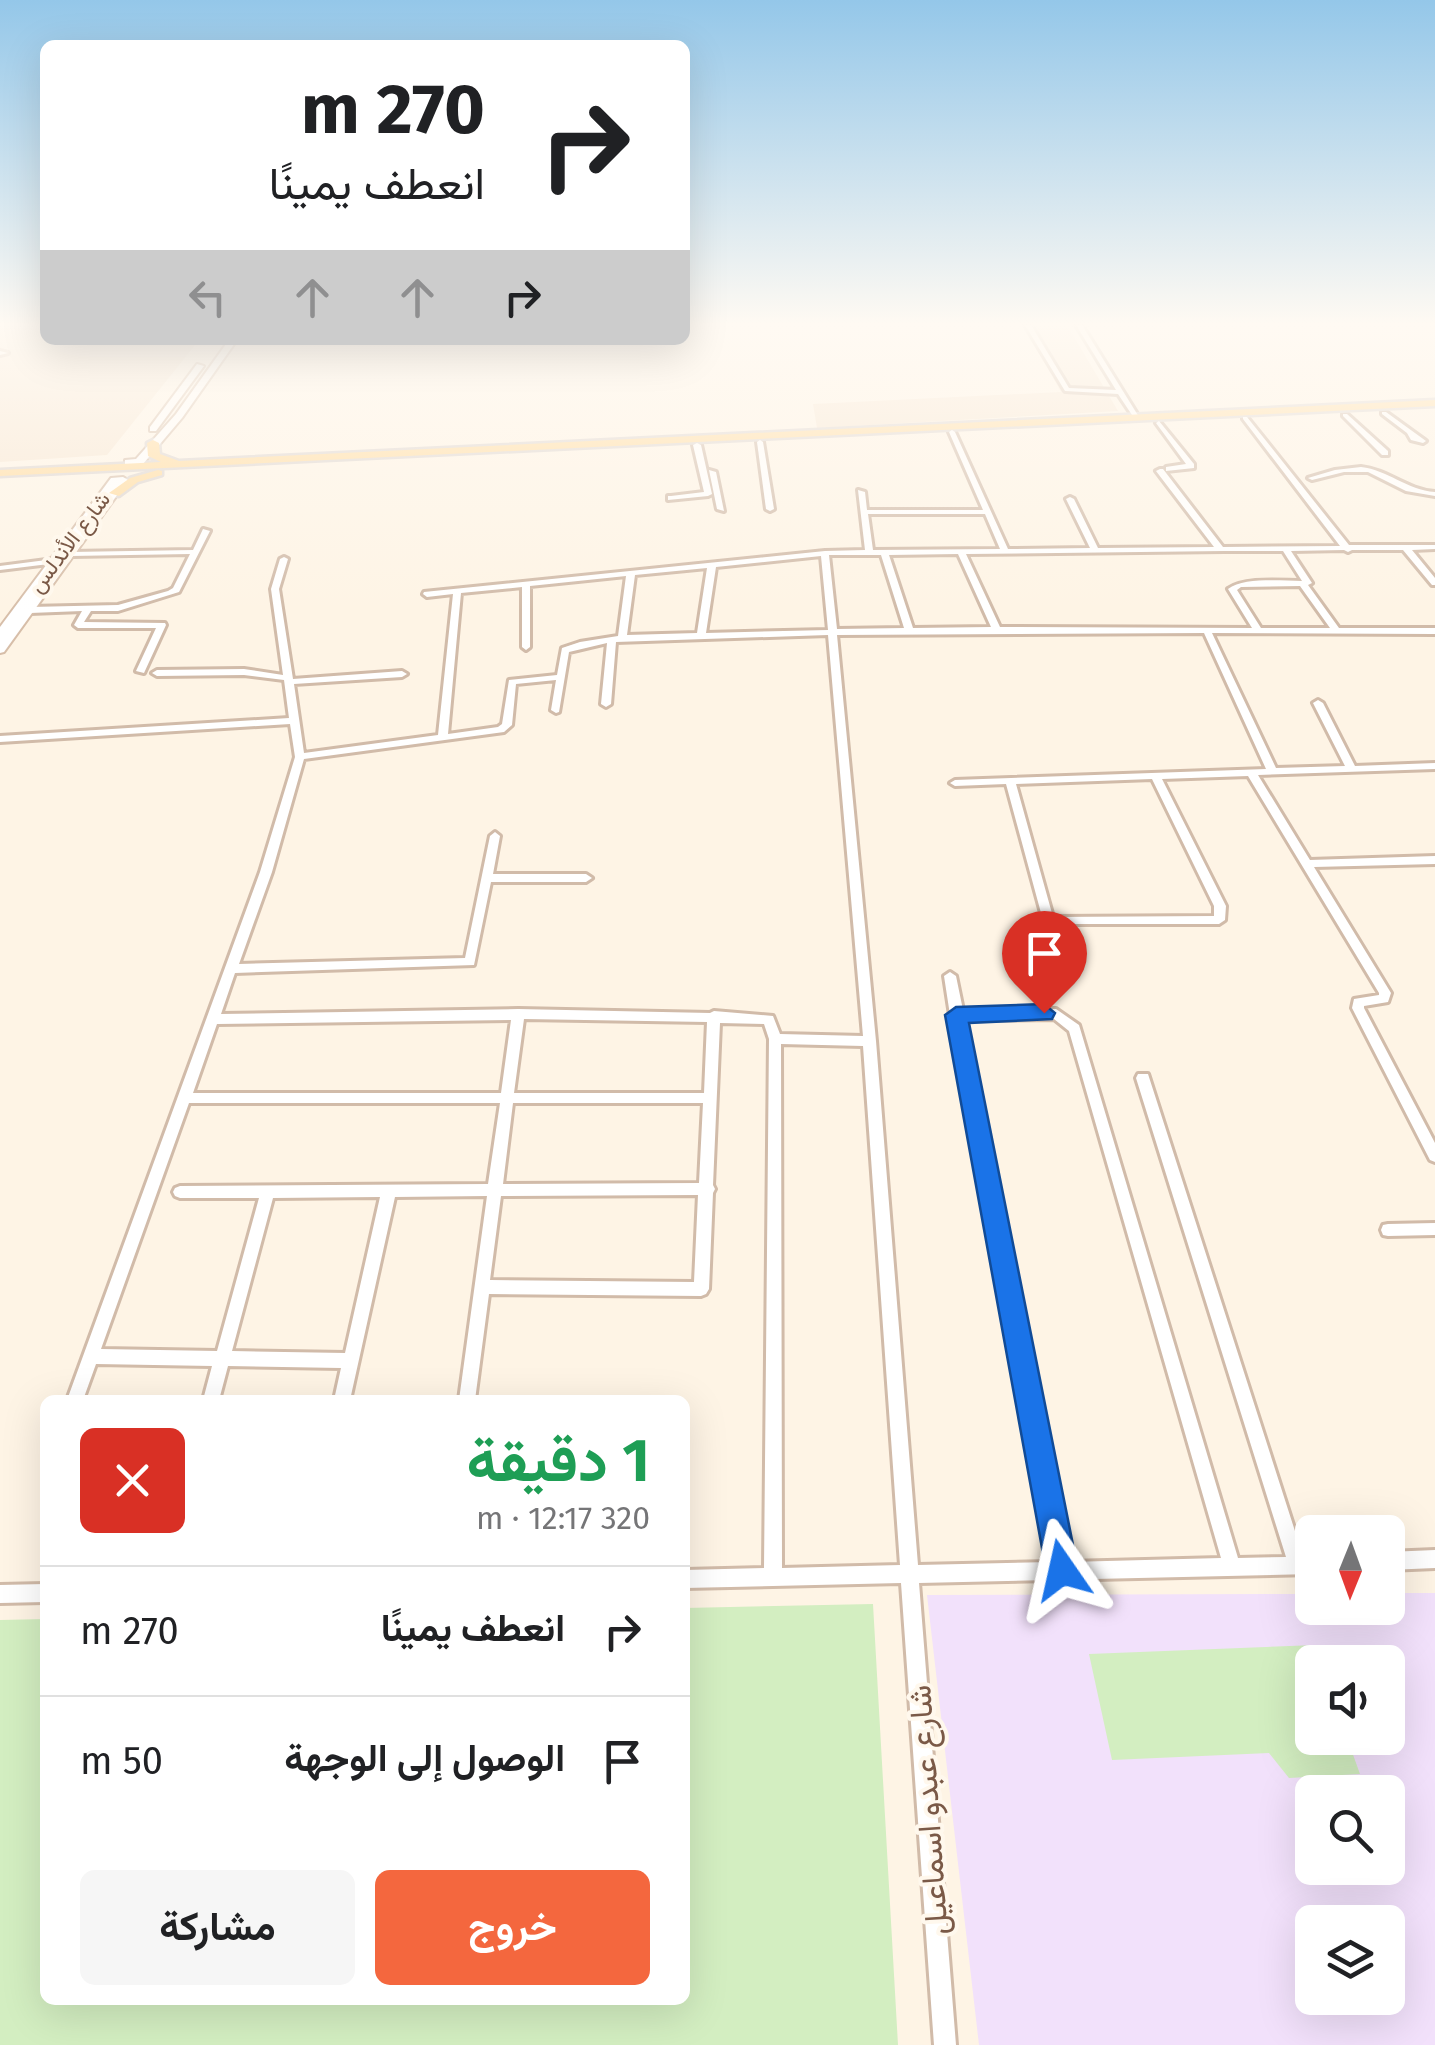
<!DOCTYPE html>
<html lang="ar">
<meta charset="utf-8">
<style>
body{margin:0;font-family:"Fira Sans",Vazirmatn,sans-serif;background:#f6f6f6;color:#202124;direction:rtl;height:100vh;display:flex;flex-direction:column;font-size:38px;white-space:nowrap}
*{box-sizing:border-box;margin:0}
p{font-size:32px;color:#757577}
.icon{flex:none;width:55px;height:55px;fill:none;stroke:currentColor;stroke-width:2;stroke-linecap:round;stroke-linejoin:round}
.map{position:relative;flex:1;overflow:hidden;direction:ltr}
.panel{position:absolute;left:40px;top:1395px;width:650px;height:610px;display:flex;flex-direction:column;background:#fff;border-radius:15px;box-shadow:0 10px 40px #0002;direction:rtl}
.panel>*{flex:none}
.guide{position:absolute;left:40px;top:40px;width:650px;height:305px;border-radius:15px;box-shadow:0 10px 40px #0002;direction:rtl;background:#fff;color:#202124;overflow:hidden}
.needle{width:65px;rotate:181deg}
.buttons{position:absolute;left:1295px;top:1515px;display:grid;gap:20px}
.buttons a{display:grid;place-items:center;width:110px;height:110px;border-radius:15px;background:#fff;box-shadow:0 10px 40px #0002;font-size:50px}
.pin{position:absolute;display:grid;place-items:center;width:85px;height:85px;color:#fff;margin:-102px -42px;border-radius:50% 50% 50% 0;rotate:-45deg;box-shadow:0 0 10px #0007}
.pin .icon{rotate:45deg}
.me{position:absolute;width:110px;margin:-55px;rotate:349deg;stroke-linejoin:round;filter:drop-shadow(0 0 8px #0008)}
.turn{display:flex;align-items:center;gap:35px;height:210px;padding:0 40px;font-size:45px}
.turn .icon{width:130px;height:130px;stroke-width:2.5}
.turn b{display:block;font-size:70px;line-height:85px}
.lanes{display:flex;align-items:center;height:95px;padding:0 40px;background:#0003;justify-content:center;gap:50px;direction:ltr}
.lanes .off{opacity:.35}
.round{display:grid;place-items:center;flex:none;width:105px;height:105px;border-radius:15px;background:#f6f6f6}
.head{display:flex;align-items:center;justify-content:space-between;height:170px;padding:0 40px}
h1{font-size:60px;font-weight:700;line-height:75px;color:#1e9e55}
.primary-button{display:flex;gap:20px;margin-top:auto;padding:20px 40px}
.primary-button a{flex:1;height:115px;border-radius:15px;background:#f4673e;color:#fff;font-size:40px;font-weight:700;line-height:115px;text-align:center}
.primary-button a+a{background:#f6f6f6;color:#202124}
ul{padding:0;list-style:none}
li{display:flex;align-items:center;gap:30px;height:130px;padding:0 40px;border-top:2px solid #e0e0e0}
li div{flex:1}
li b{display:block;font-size:38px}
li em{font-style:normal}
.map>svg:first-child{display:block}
.residential{fill:#f7e6d2}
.education{fill:#f2e1fb;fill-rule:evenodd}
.green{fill:#d3eec1}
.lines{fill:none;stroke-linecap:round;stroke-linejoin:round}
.street-casing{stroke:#d1bba9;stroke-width:6}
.secondary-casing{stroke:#d7bea9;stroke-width:4}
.primary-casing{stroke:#dcd4cf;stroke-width:5}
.street{fill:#fff;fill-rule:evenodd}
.secondary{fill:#fff;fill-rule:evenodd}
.primary{fill:#ffda9b;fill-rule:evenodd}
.route{fill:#1a73e8;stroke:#114b97;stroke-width:2.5}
.labels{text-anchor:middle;stroke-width:8;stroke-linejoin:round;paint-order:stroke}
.far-street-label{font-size:22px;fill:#7a5947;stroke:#fff8ed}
.near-street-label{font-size:32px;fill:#7a5947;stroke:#fff8ed}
</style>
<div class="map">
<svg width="1435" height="2045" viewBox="0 0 1435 2045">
<rect width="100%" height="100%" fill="#fef4e5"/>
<g class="residential">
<polygon points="0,325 45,325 45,340 199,340 107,455 0,462"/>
<polygon points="1024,325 1067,325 1118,411 817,428 813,404 1061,392"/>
</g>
<path class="education" d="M1388,1593h47v452h-456l-52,-450 385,-1v14h76zM1312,1662h76v76h-76zM1312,1792h76v76h-76zM1312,1922h76v76h-76z"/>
<g class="green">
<polygon points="873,1604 898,2045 0,2045 0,1620 45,1619 45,2000 685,2000 685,1608"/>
<polygon points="1316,1645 1321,1662 1312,1662 1312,1738 1347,1738 1360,1774 1289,1778 1269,1753 1112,1760 1089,1654"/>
</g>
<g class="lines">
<g class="street-casing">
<g id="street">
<polygon points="1025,325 1031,325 1069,388 1116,390 1076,325 1082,325 1139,417 1138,418 1134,418 1118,394 1065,391"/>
<polygon points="0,351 8,353 0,355"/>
<polygon points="1382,412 1386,412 1426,441 1423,443 1411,440 1407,433 1382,414"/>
<polygon points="1343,414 1347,414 1388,451 1388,455 1382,455 1343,416"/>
<path d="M1243,417h4l102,128h86v4l-23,1 23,28v7h-3l-29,-35h-51l-4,2 -4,-2 -53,1 21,32 -4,2 31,43h96v6l-223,-1 64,135 69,-2 -32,-63 5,-3 5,3 32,63 80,-3v6l-177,6 52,85 125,-4v8l-121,3 77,126 -3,9 -24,4v2l71,135v19l-5,-2 -78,-152 2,-9 25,-4v-2l-131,-217 -86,3 64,127 -1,14 -6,4h-175l-38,-140 -51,2 -5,-3 5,-3 311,-11 -62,-136 -367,2 39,406 42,524 134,-3 -102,-547 -6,-39 6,-4 6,4 7,34 93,-1 23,16 159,533 48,-1 -150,-479 2,-4h10l155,482h9v18l-393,9 37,462h-22l-33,-462 -216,5v-18l79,-2 5,-529 -5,-15 -44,-1 -7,162 2,4 -2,4 -4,96 -3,5 -5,2 -212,-2 -14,106h-16l28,-204 -92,1 -45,203h-16l7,-32 -113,-2 -9,34h-16l9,-34 -116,-2 -13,36h-16l193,-528 35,-115 -5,-33 -290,18v-6l289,-18 -5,-38 -40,-5 -87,1 -5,-3 5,-3 87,-1 39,6 -12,-86 9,-30 4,-2 4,2 -9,30 14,90 109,-8 5,3 -5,3 -108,7 10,69 134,-18 15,-141 -26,3 -4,-3 1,-2 401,-41 40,-1 -7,-60 7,2 2,18h116l-34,-78 3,-2 3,2 53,117 82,-1 -24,-49 4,-2 4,2 24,49 116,-1 -58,-76 4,-2h3l60,78 117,-1 -97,-127zM868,514h117l15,35 -127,1zM1224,551h59l19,30c-21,0 -58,-4 -74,8l24,39 -252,-1 -34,-73zM958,554l33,73 -78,1 -24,-73zM829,555h52l23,73 -67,1zM821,556l7,74 -122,3 10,-66zM707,568l-10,65 -70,2 8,-60zM626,576l-8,60 -38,6 -18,6 -5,27 -48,5 -7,44 -4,3 -50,7 13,-141 61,-6v60l4,3 4,-3v-61zM1300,586l30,42h-69l-24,-38 4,-3zM828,635l35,401 -83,-2 -7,-18 -59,-5 -4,2 -192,-4 -297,5 14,-41 239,-8 17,-83h95l6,-4 -6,-4h-93l7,-38 -5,-4 -5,4 -25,122 -226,6 33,-92 32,-113 200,-27 8,-7 4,-41 40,-4 -5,30 5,3 3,-1 10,-60 38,-9 -6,61 5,3 5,-3 5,-62zM1152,779l62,127v10l-161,1 -37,-133zM524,1019l183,3 -3,71h-190zM1054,1019l15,12 152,527 -152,4 -105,-542zM511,1020l-10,73h-308l24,-69zM781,1044l82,2 37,519 -118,3zM189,1103h311l-12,81 -308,2 -5,2 -2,4 2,4 5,2h79l-42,153 -116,-2zM513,1103h190l-4,80 -196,1zM698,1195l-4,87 -204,-2 11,-84zM380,1197l-35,156 -113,-2 41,-153z"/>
<polygon points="1159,421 1194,464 1194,468 1166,471 1166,467 1186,464 1156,423"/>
<polygon points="760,440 763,442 774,509 770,511 766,509 757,442"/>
<polygon points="697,443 701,445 712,494 708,496 668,500 668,496 671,496 704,492 693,445"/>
<path d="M1361,467c27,3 46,23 74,25v4l-29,-5 -38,-19h-24l-32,8 -4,-2 27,-8z"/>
<polygon points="709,470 716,472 724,511 717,509"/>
<polygon points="203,529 210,531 179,592 118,611 91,611 84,622 165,623 166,625 144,673 136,671 156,628 78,628 74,625 82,611 30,613 26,610 30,607 118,605 168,591 173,588 190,554 70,556 66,554 70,552 193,550"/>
<polygon points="54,559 57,559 57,563 0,570 0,566"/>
<polygon points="1435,1223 1435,1235 1388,1236 1383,1235 1381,1230 1383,1225 1388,1224"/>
<polygon points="1435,1550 1435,1568 1388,1570 1388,1552"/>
<polygon points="45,1584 45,1602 0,1603 0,1585"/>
</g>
</g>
<g class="secondary-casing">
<g id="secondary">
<polygon points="229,340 237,340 182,418 143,464 125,464 125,460 136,459 176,414"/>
<polygon points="197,364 204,366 156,431 150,431 150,427"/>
<polygon points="111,478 123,477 128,480 4,652 0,653 0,627"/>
</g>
</g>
<g class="primary-casing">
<g id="primary">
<polygon points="1435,400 1435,406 0,476 0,470 161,462 148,456 147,443 153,440 159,443 160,454 179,461"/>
<polygon points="158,470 162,471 162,475 138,482 119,496 109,493 130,478"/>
</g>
</g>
<use href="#street" class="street"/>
<use href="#secondary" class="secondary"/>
<use href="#primary" class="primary"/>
</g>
<linearGradient id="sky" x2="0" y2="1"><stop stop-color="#94c7e9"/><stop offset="0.53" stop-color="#fffaf3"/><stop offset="1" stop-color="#fffaf3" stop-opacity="0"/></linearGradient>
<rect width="1435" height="611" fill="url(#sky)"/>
<polygon class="route" points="1044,1004 1055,1013 1052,1019 969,1023 1078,1570 1073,1582 1062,1586 1050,1582 1046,1570 945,1015 956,1007"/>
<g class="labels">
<g class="far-street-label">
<text transform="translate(69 542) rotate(-53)" y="8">شارع الأندلس</text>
</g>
<g class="near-street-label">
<text transform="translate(928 1810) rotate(-94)" y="11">شارع عبدو اسماعيل</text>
</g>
</g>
</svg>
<div class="buttons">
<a><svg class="needle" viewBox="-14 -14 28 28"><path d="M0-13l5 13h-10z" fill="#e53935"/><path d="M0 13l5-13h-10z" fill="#757577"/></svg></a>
<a><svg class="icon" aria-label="sound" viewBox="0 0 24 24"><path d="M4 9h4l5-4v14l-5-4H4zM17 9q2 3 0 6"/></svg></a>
<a><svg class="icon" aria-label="search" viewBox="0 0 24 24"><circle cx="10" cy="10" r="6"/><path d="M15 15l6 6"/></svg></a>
<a><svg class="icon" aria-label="layers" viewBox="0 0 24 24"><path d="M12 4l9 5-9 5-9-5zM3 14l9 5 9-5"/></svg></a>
</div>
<div class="pin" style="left:1044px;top:1013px;background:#d93025"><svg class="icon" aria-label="arrive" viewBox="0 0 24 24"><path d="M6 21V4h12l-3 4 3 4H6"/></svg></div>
<svg class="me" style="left:1062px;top:1570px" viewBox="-20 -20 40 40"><path d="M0-17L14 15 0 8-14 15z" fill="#1a73e8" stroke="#fff" stroke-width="4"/></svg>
<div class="guide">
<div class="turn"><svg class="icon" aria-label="right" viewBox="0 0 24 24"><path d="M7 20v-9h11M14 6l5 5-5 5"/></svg><div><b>270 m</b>انعطف يمينًا</div></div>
<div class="lanes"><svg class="icon off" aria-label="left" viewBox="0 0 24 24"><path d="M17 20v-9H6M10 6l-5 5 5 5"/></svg><svg class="icon off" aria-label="ahead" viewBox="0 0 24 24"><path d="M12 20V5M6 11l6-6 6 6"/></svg><svg class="icon off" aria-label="ahead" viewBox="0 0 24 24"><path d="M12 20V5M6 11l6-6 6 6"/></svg><svg class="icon" aria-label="right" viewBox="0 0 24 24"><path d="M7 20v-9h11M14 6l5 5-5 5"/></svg></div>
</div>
<section class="panel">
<div class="head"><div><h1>1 دقيقة</h1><p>320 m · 12:17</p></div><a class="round" style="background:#d93025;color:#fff"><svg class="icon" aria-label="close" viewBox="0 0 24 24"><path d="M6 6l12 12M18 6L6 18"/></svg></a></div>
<ul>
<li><svg class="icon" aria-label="right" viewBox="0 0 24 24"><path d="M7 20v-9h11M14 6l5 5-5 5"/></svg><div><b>انعطف يمينًا</b></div><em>270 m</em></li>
<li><svg class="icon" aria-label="arrive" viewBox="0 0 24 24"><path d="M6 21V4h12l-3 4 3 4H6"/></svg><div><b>الوصول إلى الوجهة</b></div><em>50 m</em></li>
</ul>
<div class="primary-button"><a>خروج</a><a>مشاركة</a></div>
</section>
</div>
